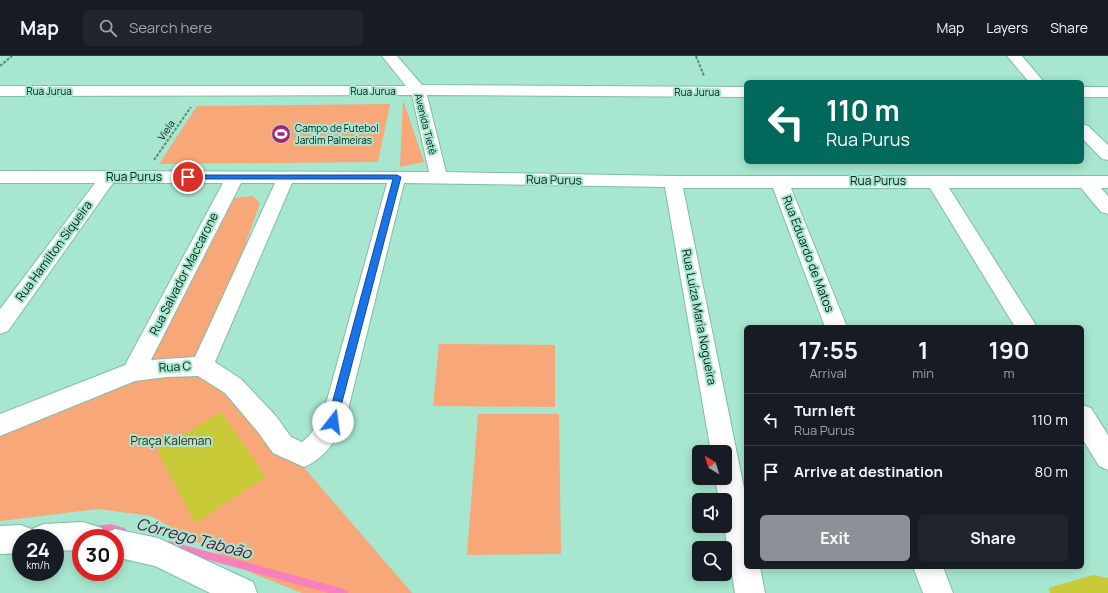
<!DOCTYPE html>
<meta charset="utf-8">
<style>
body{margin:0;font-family:Manrope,sans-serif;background:#20242c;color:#f1f3f6;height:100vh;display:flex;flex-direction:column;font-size:15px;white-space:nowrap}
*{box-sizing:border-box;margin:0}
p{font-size:13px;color:#9ea1a6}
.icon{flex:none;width:22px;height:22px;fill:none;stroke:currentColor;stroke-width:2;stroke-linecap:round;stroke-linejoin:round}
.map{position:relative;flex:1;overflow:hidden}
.details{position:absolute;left:744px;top:269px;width:340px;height:244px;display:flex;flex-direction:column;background:#171b24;border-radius:6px;box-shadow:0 2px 10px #0003}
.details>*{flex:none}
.banner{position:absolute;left:744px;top:24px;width:340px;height:84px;border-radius:6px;box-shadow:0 2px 10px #0003;background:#00695c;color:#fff;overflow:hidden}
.needle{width:26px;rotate:322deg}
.tools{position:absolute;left:692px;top:389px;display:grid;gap:8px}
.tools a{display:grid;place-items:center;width:40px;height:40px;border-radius:6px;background:#171b24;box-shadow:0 2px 10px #0003;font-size:20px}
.speed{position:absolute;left:12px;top:473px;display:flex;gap:8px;font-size:20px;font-weight:700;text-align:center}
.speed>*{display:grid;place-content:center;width:52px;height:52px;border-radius:50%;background:#171b24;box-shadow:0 2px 10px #0003;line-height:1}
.speed small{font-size:10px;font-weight:400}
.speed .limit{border:6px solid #d22;background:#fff;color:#111}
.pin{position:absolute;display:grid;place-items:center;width:34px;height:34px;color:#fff;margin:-17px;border:2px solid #fff;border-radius:50%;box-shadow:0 1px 4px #0007}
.me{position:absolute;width:44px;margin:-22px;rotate:15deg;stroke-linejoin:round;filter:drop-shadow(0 0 3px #0008)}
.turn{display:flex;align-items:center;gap:14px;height:84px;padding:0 16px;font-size:18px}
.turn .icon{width:52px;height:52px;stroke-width:2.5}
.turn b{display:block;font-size:28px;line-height:34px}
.eta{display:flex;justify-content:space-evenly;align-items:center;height:68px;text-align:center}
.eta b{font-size:24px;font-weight:700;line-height:28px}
.primary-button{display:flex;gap:8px;margin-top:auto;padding:8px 16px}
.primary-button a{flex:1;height:46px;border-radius:6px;background:#8c9099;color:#fff;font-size:16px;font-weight:700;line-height:46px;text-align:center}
.primary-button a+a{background:#20242c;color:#f1f3f6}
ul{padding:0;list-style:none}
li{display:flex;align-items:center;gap:12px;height:52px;padding:0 16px;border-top:1px solid #363941}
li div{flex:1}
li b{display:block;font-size:15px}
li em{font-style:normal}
header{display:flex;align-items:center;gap:24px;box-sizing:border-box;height:56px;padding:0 20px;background:#171b24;border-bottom:1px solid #363941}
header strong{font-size:19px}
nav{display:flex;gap:22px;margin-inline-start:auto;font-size:14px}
.search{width:280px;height:36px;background:#20242c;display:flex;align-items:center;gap:10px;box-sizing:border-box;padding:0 14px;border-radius:6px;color:#9ea1a6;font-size:15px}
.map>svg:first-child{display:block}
.green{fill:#f8a778}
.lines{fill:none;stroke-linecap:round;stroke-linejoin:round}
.stream{fill:#f881bd;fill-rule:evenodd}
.building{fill:#c8ca38}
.street-casing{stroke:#7fbda7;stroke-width:2}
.secondary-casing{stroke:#7fbda7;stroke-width:2}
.path{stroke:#5c8a7a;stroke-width:2;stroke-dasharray:3 1.5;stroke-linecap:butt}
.street{fill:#fff;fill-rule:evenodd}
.secondary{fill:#fff;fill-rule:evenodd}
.route{fill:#1a73e8;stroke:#114b97}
.labels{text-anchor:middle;stroke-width:4;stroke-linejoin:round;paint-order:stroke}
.far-street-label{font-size:10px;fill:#051e17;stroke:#a7e6cf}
.far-poi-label{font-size:10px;fill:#051e17;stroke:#a7e6cf;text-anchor:start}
.street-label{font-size:12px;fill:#051e17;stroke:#a7e6cf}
.park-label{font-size:12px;fill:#451b00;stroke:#a7e6cf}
.near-water-label{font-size:16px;font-style:italic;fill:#590f3a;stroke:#a7e6cf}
</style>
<header>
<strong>Map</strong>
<div class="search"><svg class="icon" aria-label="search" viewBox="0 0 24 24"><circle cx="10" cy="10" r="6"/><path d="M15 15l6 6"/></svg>Search here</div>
<nav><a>Map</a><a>Layers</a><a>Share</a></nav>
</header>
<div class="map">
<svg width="1108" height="537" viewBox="0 0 1108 537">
<rect width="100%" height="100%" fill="#a7e6cf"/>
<g class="green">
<polygon points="403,44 424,106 400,111"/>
<polygon points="390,48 378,106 159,108 197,50"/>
<polygon points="253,140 260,147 202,310 244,342 412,537 302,537 252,517 151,460 98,453 0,465 0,380 133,316 235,142"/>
<polygon points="439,288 555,289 555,351 433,350"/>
<polygon points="478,358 559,358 561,498 467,499"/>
</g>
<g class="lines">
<g class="stream">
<path d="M110,468l15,4 1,3 -1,3c-6,1 -11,-2 -16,-2 -6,0 -11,3 -17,1l-1,-3 1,-3z"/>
<polygon points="169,485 344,533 347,534 348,537 329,537 169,493 166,492 165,489 166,486"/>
</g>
</g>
<g class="building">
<polygon points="221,356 266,421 195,467 157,394"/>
<polygon points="1093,519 1108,522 1108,537 1050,537 1049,532"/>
</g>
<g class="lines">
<g class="street-casing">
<g id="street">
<path d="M382,0h15l25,29 324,2v10l-319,-2 19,77 227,4h435v12h-7l7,8v18l-7,-2 -20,-24h-132l88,139h-22l-85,-139h-139l56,139h-22l-52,-139h-90l63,310v69h14l5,26h-30l-11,-67h1v-26h-6l-4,-22h10v-26h-14l-46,-265 -261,-4 -59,239c-9,19 -21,37 -41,45l-31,-14 -15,-21 -33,-39 -27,-17 -32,1 -31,4 -135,55v-22l125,-49 98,-182h-110l-105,148 -8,3v-25l95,-126h-95v-12l429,1 -17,-77 -412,1v-10h406zM241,127h34l-80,174 -44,3zM292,127h95l-65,235 -13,18 -7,6 -11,-5 -15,-21 -35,-37 -26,-17z"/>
<polygon points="1007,0 1022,0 1044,26 1029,26"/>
<rect x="1082" y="31" width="26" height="10"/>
<polygon points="1082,68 1088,70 1108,89 1108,104 1102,103 1082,82"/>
<polygon points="1082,349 1091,352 1108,379 1108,414 1099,410 1082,382"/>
<polygon points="913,511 943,511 953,537 923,537"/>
</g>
</g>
<g class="secondary-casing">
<polygon id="secondary" points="83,466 102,472 104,478 115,473 158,482 253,526 257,537 210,537 155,510 115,501 115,482 81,482 81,494 55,495 55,482 21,482 21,497 0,498 0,470 21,469 31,473 32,476 34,472 44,468"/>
</g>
<g class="path">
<polyline points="696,0 704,20"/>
<polyline points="0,10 12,0"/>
<polyline points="154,104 191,51"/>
</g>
<use href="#street" class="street"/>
<use href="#secondary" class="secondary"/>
</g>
<polygon class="route" points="186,119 397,119 401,121 336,369 333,370 329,369 327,366 393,123 186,123"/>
<defs>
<g id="stadium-disc" transform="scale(1)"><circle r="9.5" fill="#a82571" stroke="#a7e6cf"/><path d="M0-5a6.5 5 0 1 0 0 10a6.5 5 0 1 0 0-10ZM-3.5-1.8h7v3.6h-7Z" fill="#fff"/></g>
</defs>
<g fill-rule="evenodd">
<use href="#stadium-disc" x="281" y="78"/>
</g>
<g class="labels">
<g class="far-street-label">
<text x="49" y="39">Rua Jurua</text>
<text x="373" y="39">Rua Jurua</text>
<text x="697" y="40">Rua Jurua</text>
<text transform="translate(426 68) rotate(76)" y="4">Avenida Tietê</text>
<text transform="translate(166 74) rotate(-56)" y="4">Viela</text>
</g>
<g class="far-poi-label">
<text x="295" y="76">Campo de Futebol<tspan x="295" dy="12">Jardim Palmeiras</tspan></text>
</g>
<g class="street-label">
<text x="134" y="125">Rua Purus</text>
<text transform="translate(554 124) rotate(1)" y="4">Rua Purus</text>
<text x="878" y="129">Rua Purus</text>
<text transform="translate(54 195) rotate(-54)" y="4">Rua Hamilton Siqueira</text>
<text transform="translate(808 198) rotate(69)" y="4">Rua Eduardo de Matos</text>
<text transform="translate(184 218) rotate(-63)" y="4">Rua Salvador Maccarone</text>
<text transform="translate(699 261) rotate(79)" y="4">Rua Luíza Maria Nogueira</text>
<text transform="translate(175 311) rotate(-3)" y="4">Rua C</text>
</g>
<g class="park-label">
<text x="171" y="389">Praça Kaleman</text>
</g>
<g class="near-water-label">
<text transform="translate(194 482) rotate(15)" y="6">Córrego Taboão</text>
</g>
</g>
</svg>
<div class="tools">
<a><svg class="needle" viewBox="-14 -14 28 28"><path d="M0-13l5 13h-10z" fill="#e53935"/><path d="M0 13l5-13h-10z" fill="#9ea1a6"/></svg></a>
<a><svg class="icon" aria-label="sound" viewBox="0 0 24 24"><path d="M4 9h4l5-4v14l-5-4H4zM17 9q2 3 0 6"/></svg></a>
<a><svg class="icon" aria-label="search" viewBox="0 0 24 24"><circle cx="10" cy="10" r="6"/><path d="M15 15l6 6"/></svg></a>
</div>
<div class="speed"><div>24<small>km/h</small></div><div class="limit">30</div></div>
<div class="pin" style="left:188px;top:121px;background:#d93025"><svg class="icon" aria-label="arrive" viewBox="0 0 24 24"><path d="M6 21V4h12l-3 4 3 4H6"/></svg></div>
<svg class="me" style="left:333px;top:366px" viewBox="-20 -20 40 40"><circle r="19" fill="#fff"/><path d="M0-13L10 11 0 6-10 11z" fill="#1a73e8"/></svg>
<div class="banner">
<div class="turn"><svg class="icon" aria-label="left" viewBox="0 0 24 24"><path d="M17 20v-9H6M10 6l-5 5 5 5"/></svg><div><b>110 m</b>Rua Purus</div></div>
</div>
<section class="details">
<div class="eta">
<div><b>17:55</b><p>Arrival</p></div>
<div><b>1</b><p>min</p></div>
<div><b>190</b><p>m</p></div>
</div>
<ul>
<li><svg class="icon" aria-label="left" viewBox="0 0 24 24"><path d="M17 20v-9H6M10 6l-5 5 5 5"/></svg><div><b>Turn left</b><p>Rua Purus</p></div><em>110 m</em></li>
<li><svg class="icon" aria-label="arrive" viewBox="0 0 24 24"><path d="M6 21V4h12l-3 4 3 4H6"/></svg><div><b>Arrive at destination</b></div><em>80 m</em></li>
</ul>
<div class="primary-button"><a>Exit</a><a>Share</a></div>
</section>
</div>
